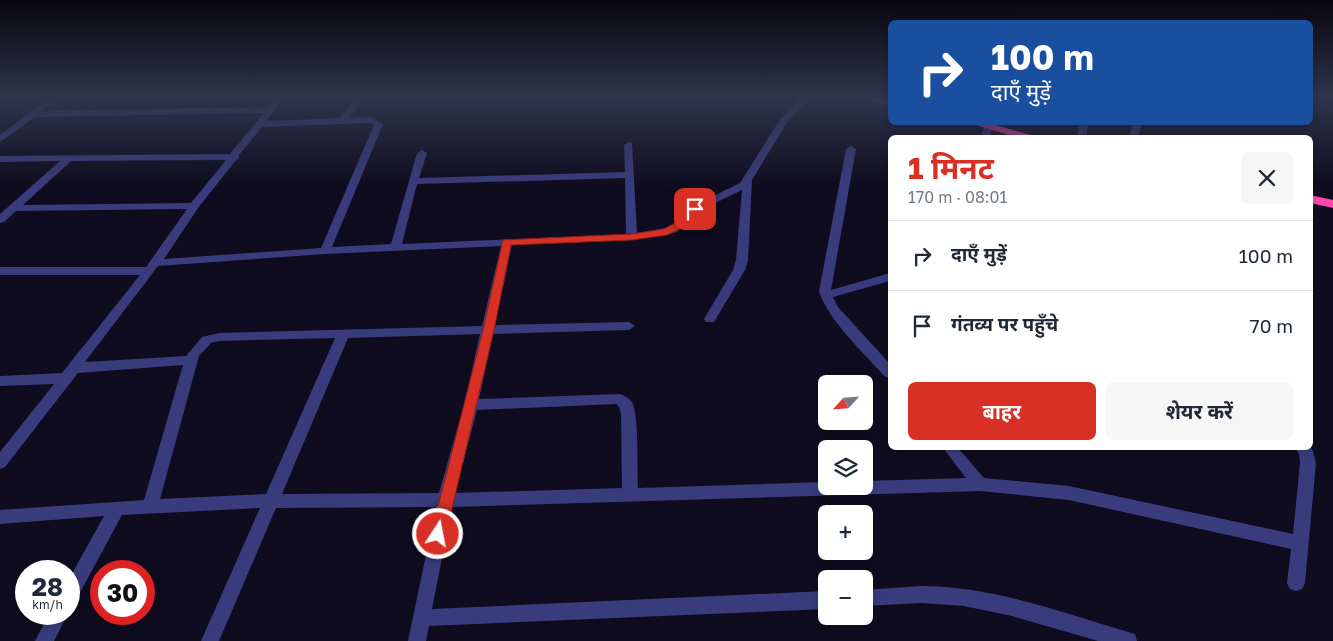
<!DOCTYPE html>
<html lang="hi">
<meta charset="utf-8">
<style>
body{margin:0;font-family:"Golos Text","Noto Sans Devanagari",sans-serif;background:#f6f6f7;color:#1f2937;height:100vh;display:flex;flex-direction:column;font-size:19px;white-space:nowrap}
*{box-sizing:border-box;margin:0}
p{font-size:16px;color:#747a83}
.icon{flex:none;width:28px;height:28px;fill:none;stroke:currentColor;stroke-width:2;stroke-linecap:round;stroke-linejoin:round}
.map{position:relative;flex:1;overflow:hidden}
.drawer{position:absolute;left:888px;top:135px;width:425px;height:315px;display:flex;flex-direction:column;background:#fff;border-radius:8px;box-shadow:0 2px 8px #0003}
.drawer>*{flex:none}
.top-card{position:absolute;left:888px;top:20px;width:425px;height:105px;border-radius:8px;box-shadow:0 2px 8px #0003;background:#1a4fa0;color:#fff;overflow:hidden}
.needle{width:32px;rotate:244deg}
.controls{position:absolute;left:818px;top:375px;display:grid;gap:10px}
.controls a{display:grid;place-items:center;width:55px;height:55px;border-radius:8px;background:#fff;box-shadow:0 2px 8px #0003;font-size:25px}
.speed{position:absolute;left:15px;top:560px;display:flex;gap:10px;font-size:25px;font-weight:700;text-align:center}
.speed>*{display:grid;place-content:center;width:65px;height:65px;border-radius:50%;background:#fff;box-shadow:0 2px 8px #0003;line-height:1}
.speed small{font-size:12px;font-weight:400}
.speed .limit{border:8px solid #d22;background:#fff;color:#111}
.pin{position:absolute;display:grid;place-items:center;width:42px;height:42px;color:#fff;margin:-21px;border-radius:10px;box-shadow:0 2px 8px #0006}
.me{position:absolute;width:55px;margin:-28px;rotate:11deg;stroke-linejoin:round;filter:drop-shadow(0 0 4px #0008)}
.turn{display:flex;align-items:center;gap:18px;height:105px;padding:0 20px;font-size:22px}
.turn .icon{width:65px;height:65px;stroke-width:2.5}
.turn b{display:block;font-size:35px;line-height:42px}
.round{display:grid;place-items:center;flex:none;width:52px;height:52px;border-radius:8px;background:#f6f6f7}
.head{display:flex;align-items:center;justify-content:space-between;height:85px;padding:0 20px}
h1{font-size:30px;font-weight:700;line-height:38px;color:#d93025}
.primary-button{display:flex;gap:10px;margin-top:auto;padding:10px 20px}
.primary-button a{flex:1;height:58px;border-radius:8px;background:#d93025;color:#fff;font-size:20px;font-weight:700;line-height:58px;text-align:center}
.primary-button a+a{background:#f6f6f7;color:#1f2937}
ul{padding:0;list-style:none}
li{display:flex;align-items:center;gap:15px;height:70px;padding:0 20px;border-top:1px solid #e0e1e3}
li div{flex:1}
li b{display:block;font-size:19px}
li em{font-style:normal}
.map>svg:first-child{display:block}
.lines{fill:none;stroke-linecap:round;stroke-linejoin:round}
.street{fill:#383c7d;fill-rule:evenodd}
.highway{fill:#fc47af;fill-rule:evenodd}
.route{fill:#d93025;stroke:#8d1f18}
</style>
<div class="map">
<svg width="1333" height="641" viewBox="0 0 1333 641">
<rect width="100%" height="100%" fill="#0e0c1e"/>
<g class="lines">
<g class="street">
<path d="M49,98h9l-16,13 226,-4 8,-9h8l-18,23 74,-3 16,-20h8l-14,20 21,-1 12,7 -51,123 59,-3 26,-91 5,-3 5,3 -8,25 206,-6 -1,-27 5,-3 3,1 5,90 33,-6 21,-20 49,-24 39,-62 21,-23h9l-23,26 -34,56 -4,80 -3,10 -31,52h-8l-2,-3 29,-49 3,-10 6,-70 -43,21 -22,21 -4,1 -41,7 -120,5 -17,80 134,-3 6,4 -6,4 -136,4 -14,65 140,-5c5,1 10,4 13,8 7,12 5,69 6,86l188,-6v4h38v-5l102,-3 -23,-30h15l26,30 85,8 224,48 7,-71 -1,-9 -4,-6h15v-2l3,5 3,12 -11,120 -3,6 -6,2 -6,-2 -3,-6 4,-34 -222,-49 -89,-9 -528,16 -20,102 394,-18v18l-397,17 -3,15h-18l28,-134 -160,1 -57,133h-18l59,-133 -138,7 -47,87 -6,2v-25l35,-63 -104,8v-14l144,-10 39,-135 -105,8 -73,94 -5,2v-17l54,-68 -54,2v-10l62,-3 78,-98h-140v-8h146l41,-58 -171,2 -12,11 -4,1v-9l60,-53 -60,1v-6l230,-2 34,-41 -229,4 -35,25v-7zM370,123l4,2 -53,123 -157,11 34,-51 38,-48 3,-1v-4l23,-28zM226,160l-35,43 -168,2 48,-44zM625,178l1,56 -224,10 15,-60zM501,246l-19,80 -263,7 -17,4 -16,19 -101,6 73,-96 167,-12zM480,334l-16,71 -25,88 -157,1 66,-156zM335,338l-69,156 -106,5 39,-143 12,-13 8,-2zM616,404l3,3 2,7 1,74 -167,5 22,-83z"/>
<polygon points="1079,122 1088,122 1086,138 1077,138"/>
<polygon points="1133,122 1142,122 1138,138 1129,138"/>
<polygon points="988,123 992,126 990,138 981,138 984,126"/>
<path d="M851,146l5,3 -25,141 59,-17v8l-57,16 5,10 52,57v14l-5,-1c-20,-23 -58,-58 -66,-86l27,-142z"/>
<path d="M921,586c71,0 140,26 207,46l7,2 2,7h-39l-86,-25 -48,-10 -43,-3 -57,3v-16z"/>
<polygon points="49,614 68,614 54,641 35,641"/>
</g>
<g class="highway">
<polygon points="869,98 890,100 890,106 870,100"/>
<polygon points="965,122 985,122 1041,138 1020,138"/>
<polygon points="1310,195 1333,200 1333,208 1310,203"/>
</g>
</g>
<linearGradient id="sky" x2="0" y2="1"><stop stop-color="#080710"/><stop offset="0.52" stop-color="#30344c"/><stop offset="1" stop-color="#30344c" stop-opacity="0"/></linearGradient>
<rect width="1333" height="188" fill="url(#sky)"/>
<polygon class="route" points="695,206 700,209 682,228 667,235 632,240 511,245 494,330 446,534 444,538 438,540 433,538 431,534 483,330 503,240 632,234 664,229 675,223 692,207"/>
</svg>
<div class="controls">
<a><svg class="needle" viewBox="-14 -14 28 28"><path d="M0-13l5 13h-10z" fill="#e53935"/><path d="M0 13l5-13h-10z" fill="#747a83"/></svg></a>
<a><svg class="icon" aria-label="layers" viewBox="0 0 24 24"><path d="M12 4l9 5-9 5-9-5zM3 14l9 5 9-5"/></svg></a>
<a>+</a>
<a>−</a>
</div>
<div class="speed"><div>28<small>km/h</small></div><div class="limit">30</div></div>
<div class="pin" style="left:695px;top:209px;background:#d93025"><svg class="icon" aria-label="arrive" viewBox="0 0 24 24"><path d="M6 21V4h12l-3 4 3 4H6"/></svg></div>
<svg class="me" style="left:438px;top:534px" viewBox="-20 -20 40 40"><circle r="17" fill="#d93025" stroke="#fff" stroke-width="3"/><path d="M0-11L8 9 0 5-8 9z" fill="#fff"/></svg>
<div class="top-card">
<div class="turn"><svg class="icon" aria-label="right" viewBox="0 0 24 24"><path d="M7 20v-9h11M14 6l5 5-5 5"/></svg><div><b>100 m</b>दाएँ मुड़ें</div></div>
</div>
<section class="drawer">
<div class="head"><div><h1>1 मिनट</h1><p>170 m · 08:01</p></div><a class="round"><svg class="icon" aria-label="close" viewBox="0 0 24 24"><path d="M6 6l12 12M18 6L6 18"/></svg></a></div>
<ul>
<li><svg class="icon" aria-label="right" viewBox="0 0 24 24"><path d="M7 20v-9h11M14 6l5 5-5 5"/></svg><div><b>दाएँ मुड़ें</b></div><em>100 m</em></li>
<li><svg class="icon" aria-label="arrive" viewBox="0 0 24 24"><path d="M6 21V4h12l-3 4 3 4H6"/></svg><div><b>गंतव्य पर पहुँचे</b></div><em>70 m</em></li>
</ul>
<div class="primary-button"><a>बाहर</a><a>शेयर करें</a></div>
</section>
</div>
